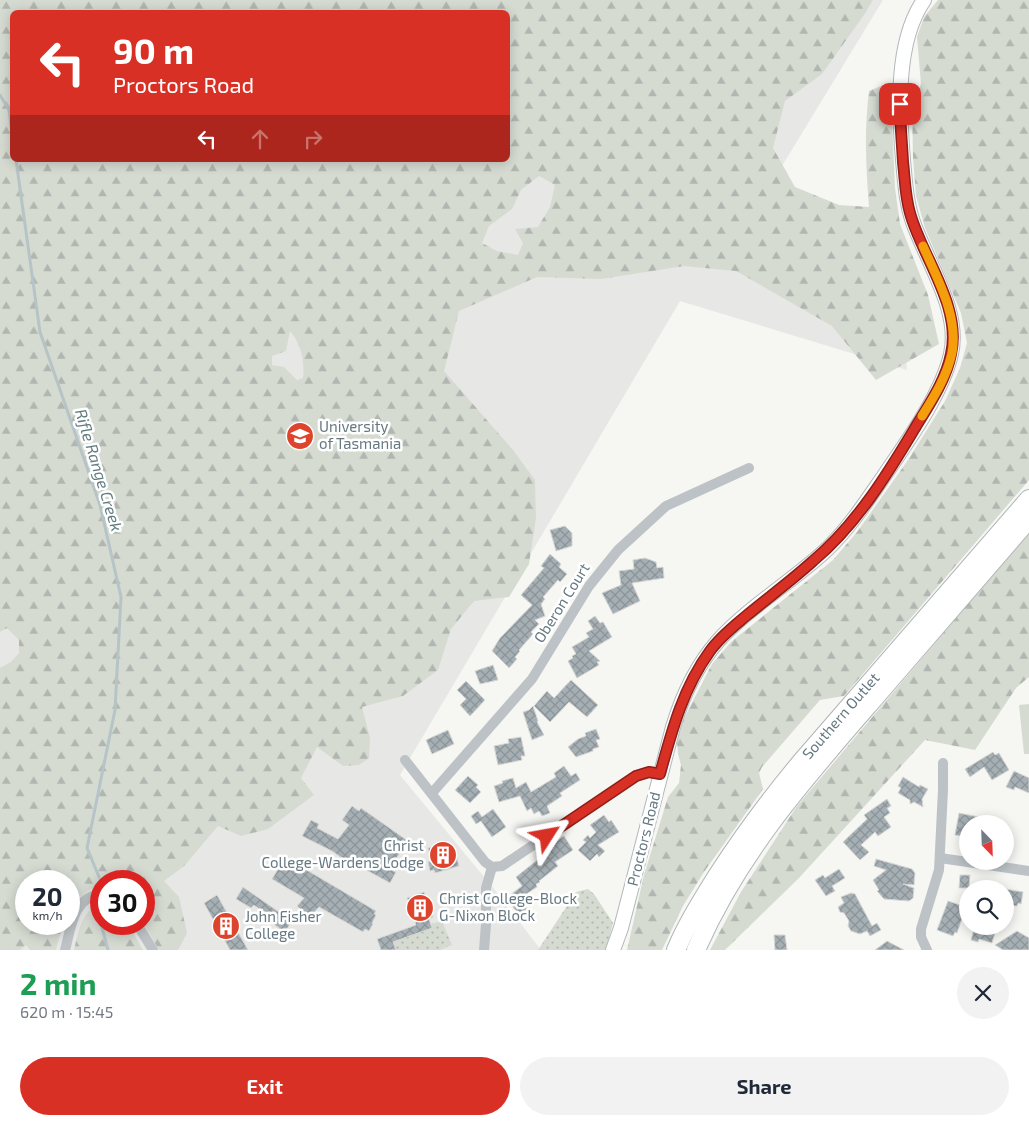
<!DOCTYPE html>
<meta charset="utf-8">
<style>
body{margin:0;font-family:"Exo 2",sans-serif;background:#f2f2f3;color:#1f2937;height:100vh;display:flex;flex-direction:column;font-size:19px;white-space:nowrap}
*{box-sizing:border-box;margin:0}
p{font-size:16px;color:#747a83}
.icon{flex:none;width:28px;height:28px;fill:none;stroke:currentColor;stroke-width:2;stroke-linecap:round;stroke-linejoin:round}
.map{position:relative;height:950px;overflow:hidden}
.drawer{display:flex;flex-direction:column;background:#fff;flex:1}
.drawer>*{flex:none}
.banner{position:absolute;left:10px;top:10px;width:500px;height:152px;border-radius:8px;box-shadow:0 2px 12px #0003;background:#d93025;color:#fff;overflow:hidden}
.needle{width:32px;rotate:157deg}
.fabs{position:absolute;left:959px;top:815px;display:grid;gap:10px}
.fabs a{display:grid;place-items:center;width:55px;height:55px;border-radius:50%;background:#fff;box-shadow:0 2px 12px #0003;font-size:25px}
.speed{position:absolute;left:15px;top:870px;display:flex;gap:10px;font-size:25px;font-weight:700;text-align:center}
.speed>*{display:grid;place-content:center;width:65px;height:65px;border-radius:50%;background:#fff;box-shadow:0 2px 12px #0003;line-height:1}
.speed small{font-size:12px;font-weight:400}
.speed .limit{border:8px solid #d22;background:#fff;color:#111}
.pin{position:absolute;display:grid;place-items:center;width:42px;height:42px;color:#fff;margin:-21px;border-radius:10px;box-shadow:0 2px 8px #0006}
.me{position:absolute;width:55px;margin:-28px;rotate:56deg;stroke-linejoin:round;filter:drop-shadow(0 0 4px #0008)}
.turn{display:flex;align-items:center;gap:18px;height:105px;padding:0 20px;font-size:22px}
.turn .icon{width:65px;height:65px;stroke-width:2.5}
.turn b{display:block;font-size:35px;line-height:42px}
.lanes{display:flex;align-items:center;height:48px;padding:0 20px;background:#0003;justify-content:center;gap:25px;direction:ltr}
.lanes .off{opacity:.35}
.round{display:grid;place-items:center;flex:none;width:52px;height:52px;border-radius:26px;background:#f2f2f3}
.overview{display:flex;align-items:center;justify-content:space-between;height:85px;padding:0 20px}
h1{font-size:30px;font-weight:700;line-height:38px;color:#1e9e55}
.cta{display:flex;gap:10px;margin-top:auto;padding:10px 20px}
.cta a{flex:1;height:58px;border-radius:30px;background:#d93025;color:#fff;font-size:20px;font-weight:700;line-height:58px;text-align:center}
.cta a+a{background:#f2f2f3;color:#1f2937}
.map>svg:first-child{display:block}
.built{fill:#e7e7e6;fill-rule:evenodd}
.grass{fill:url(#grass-dots)}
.forest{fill:url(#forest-firs);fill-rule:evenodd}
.pitch{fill:#d6dbd2}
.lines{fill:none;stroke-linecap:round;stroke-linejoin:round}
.stream{stroke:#b6c4c7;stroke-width:3}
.building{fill:url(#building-cross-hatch);stroke:#d7d7d5}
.secondary-casing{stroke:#b1b8bb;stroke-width:16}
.highway-casing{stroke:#b0b5b8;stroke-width:20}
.street{stroke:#bcc2c5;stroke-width:10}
.secondary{stroke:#fff;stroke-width:14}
.highway{stroke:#fff;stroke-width:18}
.route-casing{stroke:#8d1f18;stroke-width:12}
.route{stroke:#d93025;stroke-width:9}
.slow{stroke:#f59e0b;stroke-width:9}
.labels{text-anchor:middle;stroke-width:5;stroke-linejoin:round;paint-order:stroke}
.poi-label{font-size:15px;fill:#667983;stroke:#fff;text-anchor:start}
.street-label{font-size:15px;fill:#667983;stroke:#fff}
.water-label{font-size:16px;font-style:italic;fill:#627b7f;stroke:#fff}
</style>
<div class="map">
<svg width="1029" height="950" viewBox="0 0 1029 950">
<defs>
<pattern id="grass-dots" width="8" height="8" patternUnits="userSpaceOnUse" patternTransform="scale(1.25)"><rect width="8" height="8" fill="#d6dbd2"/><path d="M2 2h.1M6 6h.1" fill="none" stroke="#b1b6b0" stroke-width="1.8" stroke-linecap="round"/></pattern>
<pattern id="forest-firs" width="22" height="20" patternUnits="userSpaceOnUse" patternTransform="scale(1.25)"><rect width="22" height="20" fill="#d6dbd2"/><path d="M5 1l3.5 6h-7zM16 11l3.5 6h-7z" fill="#b1b6b0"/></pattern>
<pattern id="building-cross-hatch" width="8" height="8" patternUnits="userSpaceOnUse" patternTransform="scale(1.25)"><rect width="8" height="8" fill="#a6b0b4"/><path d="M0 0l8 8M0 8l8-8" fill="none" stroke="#8b9498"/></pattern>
</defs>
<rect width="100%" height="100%" fill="#f6f6f3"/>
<path class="built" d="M0,0h883l-115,189 127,34 12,147 -227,-69 -280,474 94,114 47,61h-541zM12,12h496v148h-496zM26,881h43v43h-43zM101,881h43v43h-43z"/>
<g class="grass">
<polygon points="588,889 594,894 613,923 606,950 538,950 576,892"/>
<polygon points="442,921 452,945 440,950 396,950 393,942 432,928 431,924"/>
</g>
<g class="forest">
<path d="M0,0h873l-9,15 -42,59 -37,27 -12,47 22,39 44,18 30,2c-3,-41 -5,-75 0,-116l17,-7 5,13 4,91 5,36 28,71 11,49 -63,36 -44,-54 -96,-55 -52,-5 -83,13 -64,-2 -78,34 -15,60 69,79 22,30 1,38 -7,46 -20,33 -35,4 -23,28 -13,41 -35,26 -41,11 8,31 -1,20 -10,7 -16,1 -26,-19 -16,31 13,17 -46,34 -27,7 -23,-10 -34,40 -20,15 15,16 8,36 -9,17h-19l-15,-26v-43h-43v6c-14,0 -25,14 -32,24v-30h-43v43h37l-7,26h-26l-4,-5 -6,5h-20v-282l11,-6 8,-9v-13l-12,-12 -7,4zM12,12h496v148h-496zM539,176l16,9 -5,22 -12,20 -23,2 8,14 -5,12 -21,-4 -15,-8 7,-17 23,-17 9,-19zM290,331c11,12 15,31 13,47l-6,2 -13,-13 -12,-2v-9l14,-5z"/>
<polygon points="938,0 1029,0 1029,480 844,696 820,700 762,767 759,773 763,789 704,872 683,906 662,950 627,950 644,875 668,797 679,783 681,765 678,754 677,742 683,720 712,664 731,642 833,560 857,532 908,460 945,401 960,368 967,343 961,313 925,228 916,196 913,158 912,106 921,84 917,37 924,17"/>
<polygon points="1029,532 1029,677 1016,688 975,750 925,740 799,878 725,950 710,950 741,892 797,806"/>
<path d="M101,906v18h27l15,26h-69c4,-15 7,-42 27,-44z"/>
</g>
<polygon class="pitch" points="1029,704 1029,754 1024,754 1019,705"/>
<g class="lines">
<g class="stream">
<polyline points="0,95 9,110 12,134"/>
<polyline points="16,160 40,332 100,505 121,597 115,710 87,848 99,877"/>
<polyline points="99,913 101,923"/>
<polyline points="101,924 108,950"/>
</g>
</g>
<g class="building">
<polygon points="565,526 572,533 572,546 556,551 550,530"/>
<polygon points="550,554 561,564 559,567 567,574 560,582 558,580 543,597 545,599 541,604 545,616 535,620 539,624 531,632 533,634 519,650 520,651 515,657 517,659 509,668 492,651 500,638 532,605 521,595 544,568 541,566"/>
<polygon points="645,558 656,562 657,568 663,567 664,578 632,583 640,601 613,614 602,593 621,585 619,571 634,569 633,560"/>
<polygon points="595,616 600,623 603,622 612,637 589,651 600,661 597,662 599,665 577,678 568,661 573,658 572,656 576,654 572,647 589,637 586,633 593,629 588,621"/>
<polygon points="493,665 498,680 480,684 475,671"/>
<polygon points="571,680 598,705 587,717 569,702 550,722 534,706 547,691 554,698"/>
<polygon points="466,681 485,700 470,716 460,705 466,699 457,690"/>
<polygon points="533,706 538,721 537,722 544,735 532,740 523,712 529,710"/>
<polygon points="596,729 600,739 596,740 599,747 593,749 593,751 576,757 568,747 578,739 586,736 585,733"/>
<polygon points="448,730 454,744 432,754 426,740"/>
<polygon points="521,737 525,756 521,756 522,760 498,765 494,746 509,743 508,739"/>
<polygon points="993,752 995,755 999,753 1009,770 992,780 984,767 970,777 965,769"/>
<polygon points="564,766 571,776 576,773 580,780 560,793 562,796 547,806 550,813 542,816 539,811 534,814 531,808 527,811 520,796 499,802 494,786 503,783 502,781 513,778 516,788 526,782 531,792 556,777 554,773"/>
<polygon points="1014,771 1029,778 1029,793 1015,787 1014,790 1006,787"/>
<polygon points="468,776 478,785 476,787 481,792 470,803 455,790"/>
<polygon points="903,777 919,787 920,785 928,789 922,799 923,807 914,802 910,804 910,800 898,793 901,788 898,786"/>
<polygon points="887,799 891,806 887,808 890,813 884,817 891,827 878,836 875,832 861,845 869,852 860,860 843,842 867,819 864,815"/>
<polygon points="352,806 359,811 361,808 408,841 389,869 396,872 390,883 350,861 349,863 332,851 302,836 311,820 319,824 317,828 338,839 349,825 342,820"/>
<polygon points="493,809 506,827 492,837 481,821 476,824 471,816 478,811 482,817"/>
<polygon points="959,813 993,820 992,824 968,824 968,837 955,835"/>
<polygon points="604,815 609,822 611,820 619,832 598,845 605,851 599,857 597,854 590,861 578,850 586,842 583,840 588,835 590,838 596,832 590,825"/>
<polygon points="564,836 573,850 555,862 558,866 539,881 540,882 536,884 537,887 520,898 527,909 519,915 506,898 522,886 516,877 551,849 549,846"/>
<polygon points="447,842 449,848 454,847 459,866 435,873 434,870 430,871 428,862 432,861 428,848"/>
<polygon points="876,859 912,869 915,873 914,885 903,884 914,888 913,898 909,901 884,899 877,891 879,890 873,880 886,870 874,866"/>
<polygon points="283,861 302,873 305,869 376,911 374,914 376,915 372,923 373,924 369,931 365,929 363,932 319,907 309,918 297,906 304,898 272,879"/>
<polygon points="839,869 845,878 832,886 835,891 826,896 815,880 823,875 825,878"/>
<polygon points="960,875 970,875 969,888 959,888"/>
<polygon points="243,887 292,921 285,932 269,921 272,918 254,905 251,908 236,899"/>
<polygon points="1005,889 1023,892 1021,904 1018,903 1017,906 1005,905"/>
<polygon points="424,892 433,917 429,919 432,928 393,942 396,950 381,950 377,939 416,925 407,898"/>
<polygon points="851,893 855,894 872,926 877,923 881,930 870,936 867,931 860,934 851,931 848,926 849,921 844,913 840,912 838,907 844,903 841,897"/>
<polygon points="217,895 248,950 230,950 204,903"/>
<polygon points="948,901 966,907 957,933 955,932 953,936 937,930"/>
<polygon points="975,926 987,926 996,929 992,943 979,939 978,942 971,940"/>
<polygon points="1017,931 1029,938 1029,950 1003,950 995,945"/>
<polygon points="774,935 785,935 787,950 775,950"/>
<polygon points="887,941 904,950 875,950"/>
</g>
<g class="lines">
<g class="secondary-casing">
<path id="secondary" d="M613,950l8,-22 52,-201c9,-30 24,-62 45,-86 30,-33 73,-59 106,-89 24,-22 42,-50 60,-76 23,-34 58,-82 67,-122 10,-43 -24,-92 -38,-132 -7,-20 -8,-41 -10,-62 -4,-49 -8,-118 21,-160"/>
</g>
<g class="highway-casing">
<g id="highway">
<path d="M676,950c11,-26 26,-50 41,-74 26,-40 54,-78 85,-115l227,-262"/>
<path d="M696,950c41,-95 107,-170 174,-247 53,-62 106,-123 159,-184"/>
</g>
</g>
<g class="street">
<polyline points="405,760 485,862 492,867 502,866 636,776 649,772 660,774"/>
<polyline points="432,793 532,679 589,586 618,550 666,506 749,468"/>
<polyline points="940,858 1029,871"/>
<polyline points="137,924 153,950"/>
<path d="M65,950c6,-22 8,-53 36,-56"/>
<polyline points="484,950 486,924 486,888 492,867"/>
<polyline points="927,950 921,937 921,929 939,870 943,790 943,763"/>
</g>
<use href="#secondary" class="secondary"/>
<use href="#highway" class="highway"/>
</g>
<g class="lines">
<g class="route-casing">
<path id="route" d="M547,836l89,-60 13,-4 11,2c12,-44 23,-86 50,-123 10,-14 23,-24 36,-35 23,-19 46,-36 67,-55 43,-36 74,-86 102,-133 14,-23 31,-48 36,-74 11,-48 -29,-97 -41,-141 -5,-17 -5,-34 -7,-51 -1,-19 -3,-39 -3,-58"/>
</g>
<use href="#route" class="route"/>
<path class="slow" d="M922,416c12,-19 25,-40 30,-63 7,-36 -15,-75 -29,-107"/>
</g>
<defs>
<g id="university-disc" transform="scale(1.4375)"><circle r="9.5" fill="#de432b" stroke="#fff"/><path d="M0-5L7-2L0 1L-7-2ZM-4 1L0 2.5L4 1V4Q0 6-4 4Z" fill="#fff"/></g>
<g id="building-disc" transform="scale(1.4375)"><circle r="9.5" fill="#de432b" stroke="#fff"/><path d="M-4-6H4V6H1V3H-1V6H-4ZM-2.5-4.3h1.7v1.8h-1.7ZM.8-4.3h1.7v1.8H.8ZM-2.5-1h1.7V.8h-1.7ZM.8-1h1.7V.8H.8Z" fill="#fff"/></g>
</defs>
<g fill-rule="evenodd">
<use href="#university-disc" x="300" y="436"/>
<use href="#building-disc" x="443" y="855"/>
<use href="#building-disc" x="420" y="908"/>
<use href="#building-disc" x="226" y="926"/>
</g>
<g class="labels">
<g class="poi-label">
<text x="319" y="432">University<tspan x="319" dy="17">of Tasmania</tspan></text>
<text x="424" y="851" text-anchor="end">Christ<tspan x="424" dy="17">College-Wardens Lodge</tspan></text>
<text x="439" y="904">Christ College-Block<tspan x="439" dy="17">G-Nixon Block</tspan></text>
<text x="245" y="922">John Fisher<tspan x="245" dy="17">College</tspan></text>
</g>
<g class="street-label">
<text transform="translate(562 603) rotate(-58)" y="5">Oberon Court</text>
<text transform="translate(841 716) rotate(-49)" y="5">Southern Outlet</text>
<text transform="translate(644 839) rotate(-76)" y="5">Proctors Road</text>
</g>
<g class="water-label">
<text transform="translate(99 470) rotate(73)" y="6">Rifle Range Creek</text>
</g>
</g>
</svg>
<div class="fabs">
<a><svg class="needle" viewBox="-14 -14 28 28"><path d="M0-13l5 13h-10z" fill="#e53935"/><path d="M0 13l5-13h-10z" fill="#747a83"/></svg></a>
<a><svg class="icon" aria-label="search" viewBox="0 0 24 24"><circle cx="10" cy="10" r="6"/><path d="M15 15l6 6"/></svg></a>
</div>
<div class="speed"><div>20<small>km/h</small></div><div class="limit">30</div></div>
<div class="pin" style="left:900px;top:104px;background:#d93025"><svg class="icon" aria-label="arrive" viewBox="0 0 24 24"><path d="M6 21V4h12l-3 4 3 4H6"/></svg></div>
<svg class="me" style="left:547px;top:836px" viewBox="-20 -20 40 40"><path d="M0-17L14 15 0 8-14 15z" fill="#d93025" stroke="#fff" stroke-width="4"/></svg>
<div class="banner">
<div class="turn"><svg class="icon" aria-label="left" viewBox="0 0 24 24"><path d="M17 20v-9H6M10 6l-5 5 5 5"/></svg><div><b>90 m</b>Proctors Road</div></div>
<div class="lanes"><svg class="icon" aria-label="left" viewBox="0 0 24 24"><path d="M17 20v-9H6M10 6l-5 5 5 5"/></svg><svg class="icon off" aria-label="ahead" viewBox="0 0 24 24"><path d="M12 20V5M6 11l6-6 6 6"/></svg><svg class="icon off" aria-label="right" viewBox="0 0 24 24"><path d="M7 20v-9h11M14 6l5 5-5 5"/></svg></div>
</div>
</div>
<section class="drawer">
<div class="overview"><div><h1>2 min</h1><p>620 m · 15:45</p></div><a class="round"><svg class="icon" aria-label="close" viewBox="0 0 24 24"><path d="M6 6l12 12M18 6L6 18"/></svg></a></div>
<div class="cta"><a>Exit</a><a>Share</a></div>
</section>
